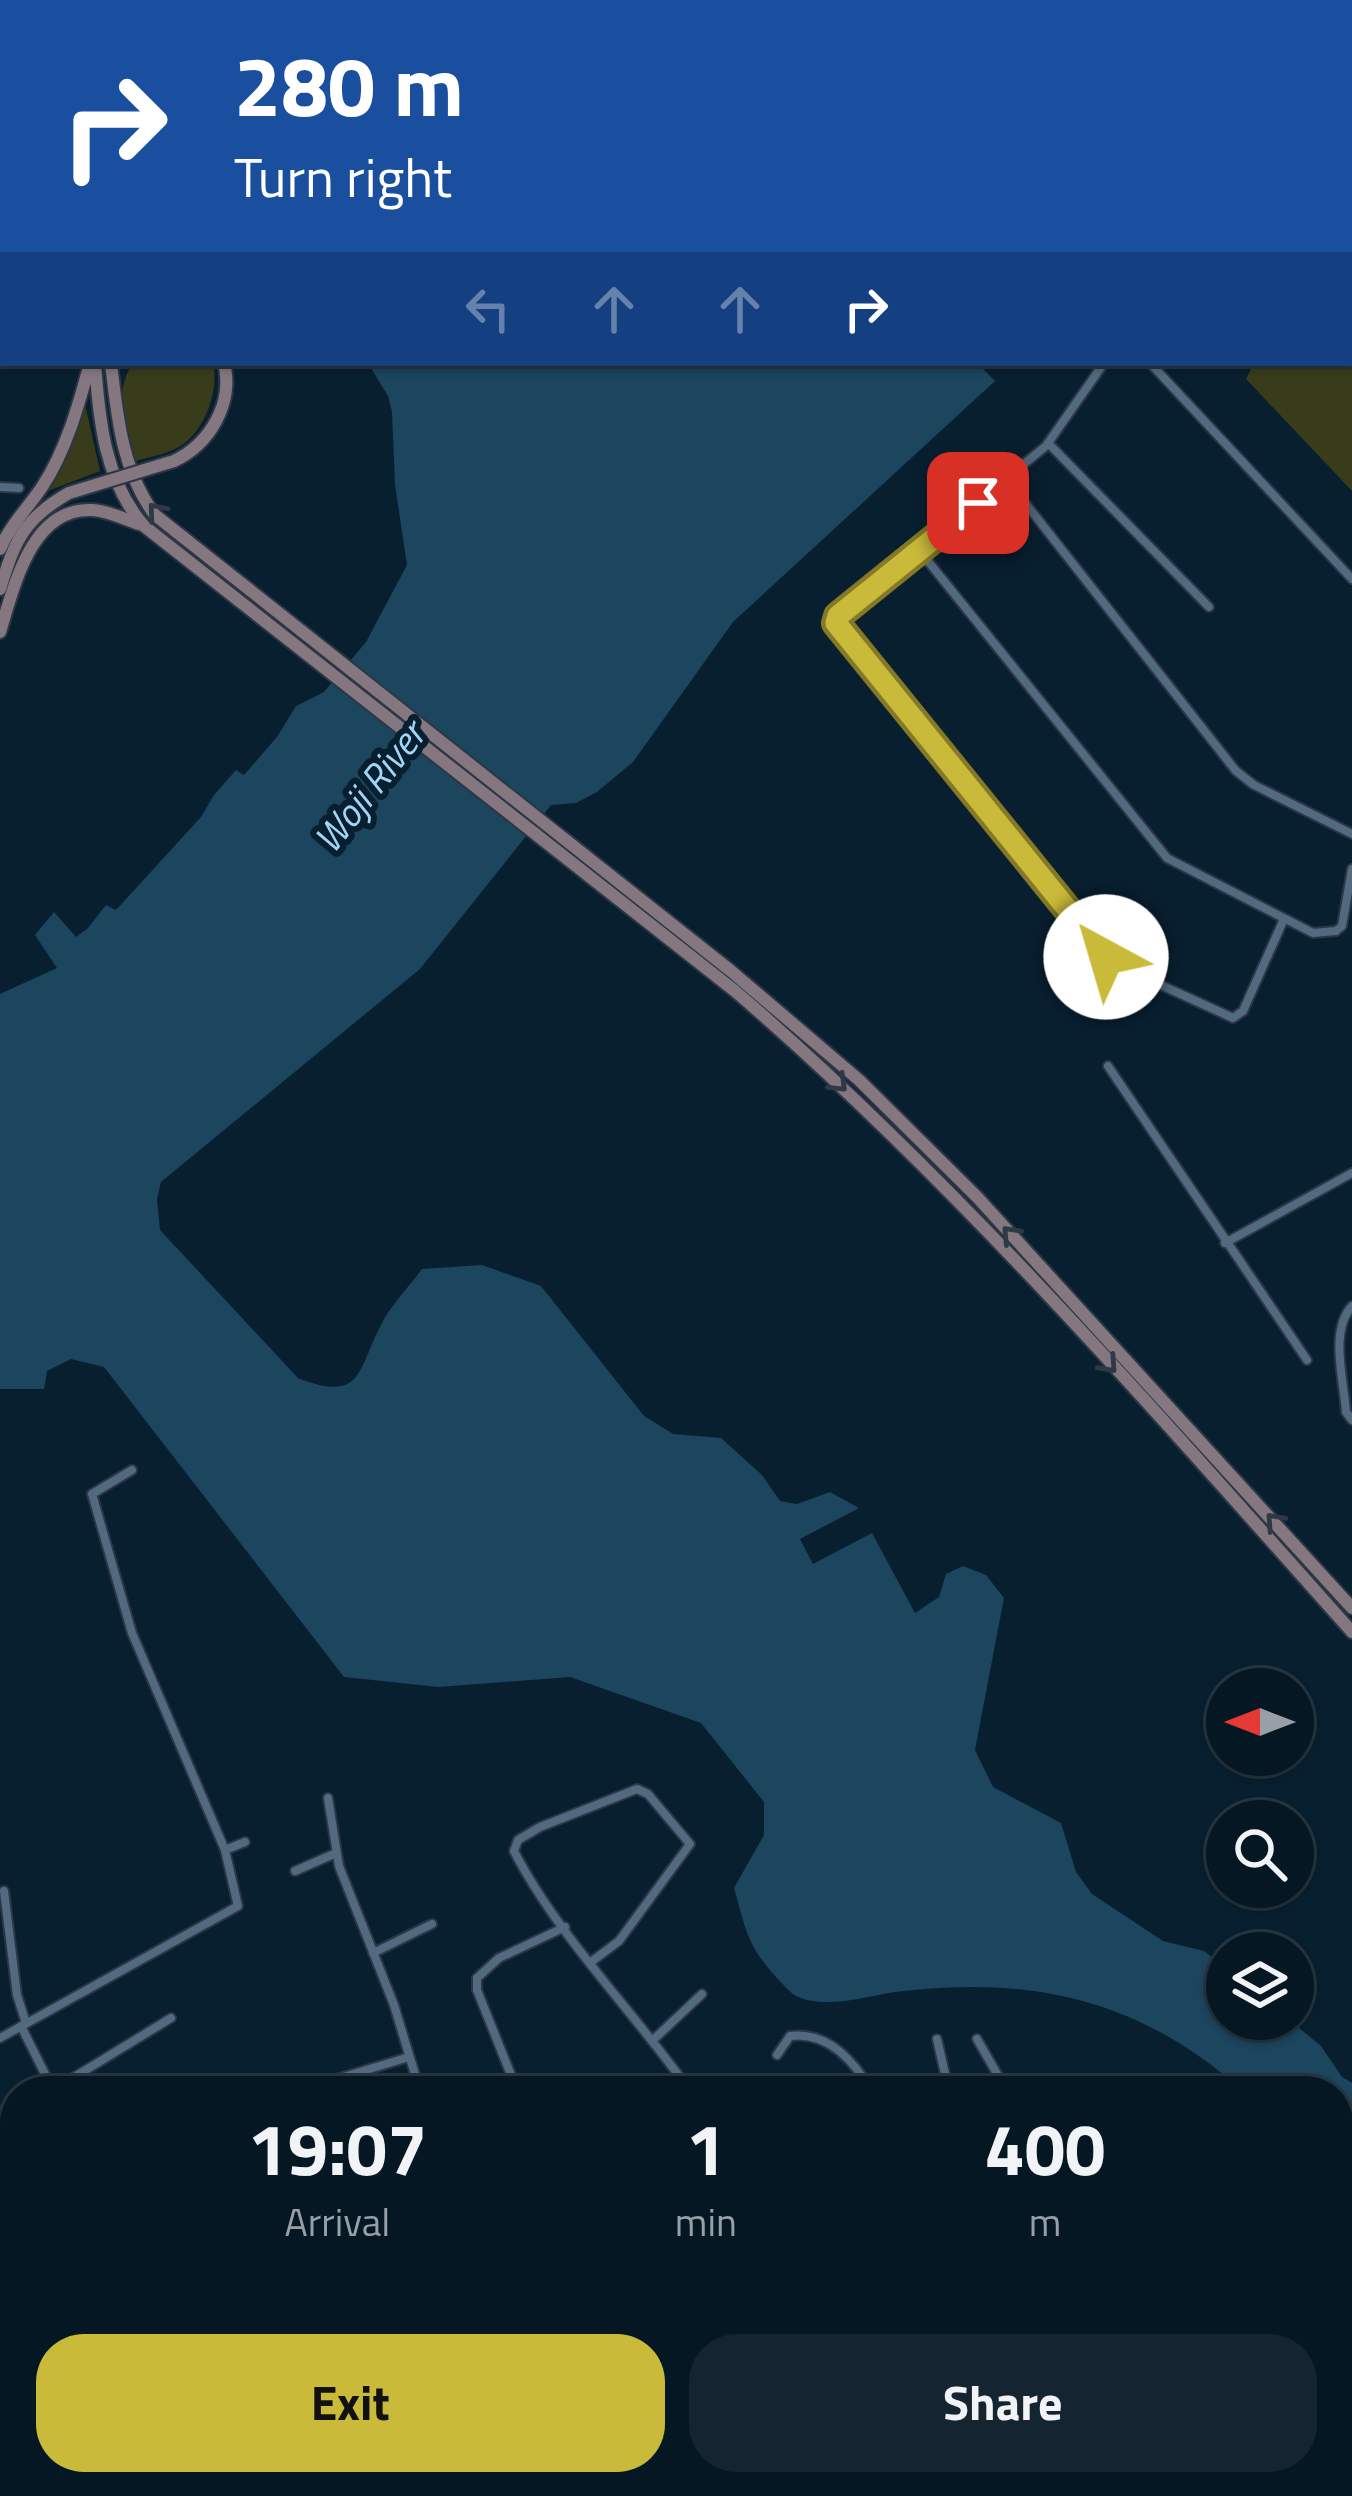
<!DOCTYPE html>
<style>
body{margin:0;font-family:"Titillium Web",sans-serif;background:#142431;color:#f1f3f6;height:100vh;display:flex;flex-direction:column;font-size:45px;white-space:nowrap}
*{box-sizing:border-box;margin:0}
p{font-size:39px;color:#989fa6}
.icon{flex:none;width:66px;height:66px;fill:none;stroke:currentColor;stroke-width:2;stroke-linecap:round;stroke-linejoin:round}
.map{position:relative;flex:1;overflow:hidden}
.details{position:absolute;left:0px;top:2076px;width:1353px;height:420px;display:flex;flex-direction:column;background:#061724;border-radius:48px 48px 0 0;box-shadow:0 3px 9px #0004,0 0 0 3px #273641}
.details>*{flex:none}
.top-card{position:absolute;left:0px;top:0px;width:1353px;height:366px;box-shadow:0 3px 9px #0004,0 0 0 3px #273641;background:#1a4fa0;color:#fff;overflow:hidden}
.needle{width:78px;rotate:270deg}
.tools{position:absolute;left:1206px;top:1668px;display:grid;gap:24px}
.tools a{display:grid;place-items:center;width:108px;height:108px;border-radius:50%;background:#061724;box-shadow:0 3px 9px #0004,0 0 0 3px #273641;font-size:60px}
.pin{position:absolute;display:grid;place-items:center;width:102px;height:102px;color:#fff;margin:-51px;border-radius:24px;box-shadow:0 6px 18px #0006}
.me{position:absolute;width:132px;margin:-66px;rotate:321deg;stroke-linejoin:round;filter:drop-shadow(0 0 9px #0008)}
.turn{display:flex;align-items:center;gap:42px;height:252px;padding:0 36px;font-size:54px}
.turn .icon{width:156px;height:156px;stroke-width:2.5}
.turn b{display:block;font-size:84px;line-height:102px}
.lanes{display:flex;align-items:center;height:114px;padding:0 36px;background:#0003;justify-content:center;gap:60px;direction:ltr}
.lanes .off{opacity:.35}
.eta{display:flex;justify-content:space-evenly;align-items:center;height:204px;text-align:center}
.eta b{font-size:72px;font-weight:700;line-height:84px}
.action{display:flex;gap:24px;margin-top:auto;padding:24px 36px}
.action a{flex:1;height:138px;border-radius:48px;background:#caba3a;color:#111;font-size:48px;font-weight:700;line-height:138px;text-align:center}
.action a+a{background:#142431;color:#f1f3f6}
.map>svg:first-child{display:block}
.green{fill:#393c1a}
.water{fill:#1c455e}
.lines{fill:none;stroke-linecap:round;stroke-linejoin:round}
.minor-casing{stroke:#2d3645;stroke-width:12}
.secondary-casing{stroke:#2d3645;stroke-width:16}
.minor{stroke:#526a7f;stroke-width:8}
.secondary{stroke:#857780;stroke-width:12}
.secondary-bridge-casing{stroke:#2d3645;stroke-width:16;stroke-linecap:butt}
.secondary-bridge{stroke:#857780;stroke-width:12}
.oneway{stroke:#2e3948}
.route-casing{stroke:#837926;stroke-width:30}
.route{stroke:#caba3a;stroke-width:21}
.labels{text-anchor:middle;stroke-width:12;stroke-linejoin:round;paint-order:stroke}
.water-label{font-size:39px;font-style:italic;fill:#a0d5f8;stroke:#081f30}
</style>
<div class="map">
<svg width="1352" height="2496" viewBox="0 0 1352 2496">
<rect width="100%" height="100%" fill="#081f30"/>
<g class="green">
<polygon points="1146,0 1352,0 1352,491 1246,379 1254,363 1350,363 1350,3"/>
<path d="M133,363h80c7,29 -10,73 -38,86 -12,6 -26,8 -39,12 -12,-30 -23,-70 -3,-98z"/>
<polygon points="85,404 100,471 45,492 83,405"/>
</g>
<g class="water">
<polygon points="615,0 1146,0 1146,3 614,3"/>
<path d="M368,363h609l18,18 -262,241 -100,140 -36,30 -21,11 -25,2 -131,164 -259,213 -4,17 3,31 138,148c66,26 59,-9 84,-55 10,-19 27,-36 40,-54l60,-4 59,21 103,130 29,18 48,4 41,37 18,26 17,3 33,-12 29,16 -59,31 13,25 59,-31 43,80 24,-16 7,-23 17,-8 23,9 18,23 -29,152 18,37 68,36 15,49 16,22 71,47 41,10 23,18v50h61l33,27 21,31 10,6v47l-5,6 5,6v47l-14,-13v-85h-95c-101,-90 -207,-115 -339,-100 -33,3 -76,20 -108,5 -7,-4 -14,-13 -20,-19 -30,-33 -30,-48 -42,-89l30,-53v-33l-63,-79 -131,-46 -132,10 -94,-10 -240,-310 -33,-8 -24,12 -3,18h-44v-395l57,-26 -22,-33 19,-23 22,25 12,-9 18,-23 10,5 85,-93 13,-22 22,-25 8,5 33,-38 19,-31 28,-14 42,-50 41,-77 -12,-80 -3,-73 -4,-16z"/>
</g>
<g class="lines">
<g class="minor-casing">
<g id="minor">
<polyline points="0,102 3,102"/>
<polyline points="1104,363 1046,446 838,616 836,623 1106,957 1117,965 1233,1018 1243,1011 1284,919"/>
<polyline points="1150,363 1352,579"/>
<polyline points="1048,443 1209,607"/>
<polyline points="1007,480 1236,771 1254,785 1352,834"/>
<polyline points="0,487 19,488"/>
<polyline points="919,550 1167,858 1313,933 1336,931 1342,926 1352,869"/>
<polyline points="1108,1066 1307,1360"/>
<polyline points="1225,1243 1352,1173"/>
<path d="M1352,1306c-23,25 -8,75 -6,106l6,8"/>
<polyline points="328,1798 339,1866 394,2005 420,2091"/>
<polyline points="225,1850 245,1842"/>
<polyline points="295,1871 336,1853"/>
<polyline points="4,1891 17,1995 26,2023"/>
<polyline points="373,1953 432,1924"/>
<path d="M591,1962l28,-21 71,-97 -42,-50 -11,-5 -97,38 -22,13 -4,11c43,84 121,162 176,240"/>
<polyline points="21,2026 53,2090"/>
<polyline points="0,2038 238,1906 225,1850 132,1633 92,1494 132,1470"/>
<polyline points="937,2039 949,2091"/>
<polyline points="977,2039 1007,2091"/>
<polyline points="652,2041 702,1994"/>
<path d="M777,2055l13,-19c39,-5 64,26 82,55"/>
<polyline points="513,2080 477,1990 477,1978 499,1958 565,1927"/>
<polyline points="53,2090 171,2018"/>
<polyline points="297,2091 409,2057"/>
<polyline points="0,2313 15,2289"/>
<polyline points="0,2388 15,2390"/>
<polyline points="1163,2481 1165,2496"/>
<polyline points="1058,2488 1059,2481"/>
<polyline points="941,2493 985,2496"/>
<polyline points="88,2496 88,2481"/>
<polyline points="467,2496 468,2481"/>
<polyline points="810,2496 810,2481"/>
</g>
</g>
<g class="secondary-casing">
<g id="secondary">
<polyline points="59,0 59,3"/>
<polyline points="75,0 75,3"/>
<path d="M95,363c4,58 10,118 49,163l591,465c223,192 421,421 617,641"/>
<path d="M111,363c6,53 11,108 44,152l576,456 128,109 118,117 375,411"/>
<path d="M174,461c36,-17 60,-58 50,-98"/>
<path d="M0,549c11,-25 28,-41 42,-62 24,-36 37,-83 48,-124"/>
<path d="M0,589c15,-48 23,-70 69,-96"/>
<path d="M0,632c14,-45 31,-125 92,-122 17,1 32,9 47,14"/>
</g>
</g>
<use href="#minor" class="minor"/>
<use href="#secondary" class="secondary"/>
<g class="secondary-bridge-casing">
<polyline id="secondary-bridge" points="69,493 174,461"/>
</g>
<use href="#secondary-bridge" class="secondary-bridge"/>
</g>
<defs><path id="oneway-chevron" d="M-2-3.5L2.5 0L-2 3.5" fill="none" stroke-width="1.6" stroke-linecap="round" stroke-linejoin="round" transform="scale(3)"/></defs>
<g class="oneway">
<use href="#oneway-chevron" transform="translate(156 511) rotate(-130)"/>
<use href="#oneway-chevron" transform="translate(839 1084) rotate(44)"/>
<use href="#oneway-chevron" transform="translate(1010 1234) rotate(-133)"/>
<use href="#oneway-chevron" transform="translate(1109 1365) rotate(48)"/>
<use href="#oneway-chevron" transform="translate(1274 1521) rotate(-132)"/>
</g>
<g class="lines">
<g class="route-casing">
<polyline id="route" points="978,503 838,616 836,623 1106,957"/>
</g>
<use href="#route" class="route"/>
</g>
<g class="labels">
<g class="water-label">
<text transform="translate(369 787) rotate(-52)" y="14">Woji River</text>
</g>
</g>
</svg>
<div class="tools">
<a><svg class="needle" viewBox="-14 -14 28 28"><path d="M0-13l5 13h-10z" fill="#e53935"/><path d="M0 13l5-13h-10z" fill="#989fa6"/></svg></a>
<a><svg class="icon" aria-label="search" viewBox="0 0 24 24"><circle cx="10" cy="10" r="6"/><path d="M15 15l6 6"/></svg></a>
<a><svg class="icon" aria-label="layers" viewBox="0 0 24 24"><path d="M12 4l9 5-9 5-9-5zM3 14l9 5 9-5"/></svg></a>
</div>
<div class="pin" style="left:978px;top:503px;background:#d93025"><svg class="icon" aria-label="arrive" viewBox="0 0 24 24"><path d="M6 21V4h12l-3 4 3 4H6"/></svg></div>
<svg class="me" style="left:1106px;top:957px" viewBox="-20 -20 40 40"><circle r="19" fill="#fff"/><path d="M0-13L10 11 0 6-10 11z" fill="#caba3a"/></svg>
<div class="top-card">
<div class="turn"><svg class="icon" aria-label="right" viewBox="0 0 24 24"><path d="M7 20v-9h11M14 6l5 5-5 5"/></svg><div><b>280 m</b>Turn right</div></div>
<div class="lanes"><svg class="icon off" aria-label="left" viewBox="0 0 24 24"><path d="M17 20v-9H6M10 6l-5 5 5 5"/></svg><svg class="icon off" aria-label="ahead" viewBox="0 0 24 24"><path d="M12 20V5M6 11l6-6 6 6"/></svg><svg class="icon off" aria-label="ahead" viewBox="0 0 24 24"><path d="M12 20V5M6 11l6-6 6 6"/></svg><svg class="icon" aria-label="right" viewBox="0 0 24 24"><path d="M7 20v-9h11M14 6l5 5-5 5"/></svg></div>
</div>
<section class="details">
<div class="eta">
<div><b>19:07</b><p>Arrival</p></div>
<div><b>1</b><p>min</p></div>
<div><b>400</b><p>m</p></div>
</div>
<div class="action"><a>Exit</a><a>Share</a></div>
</section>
</div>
